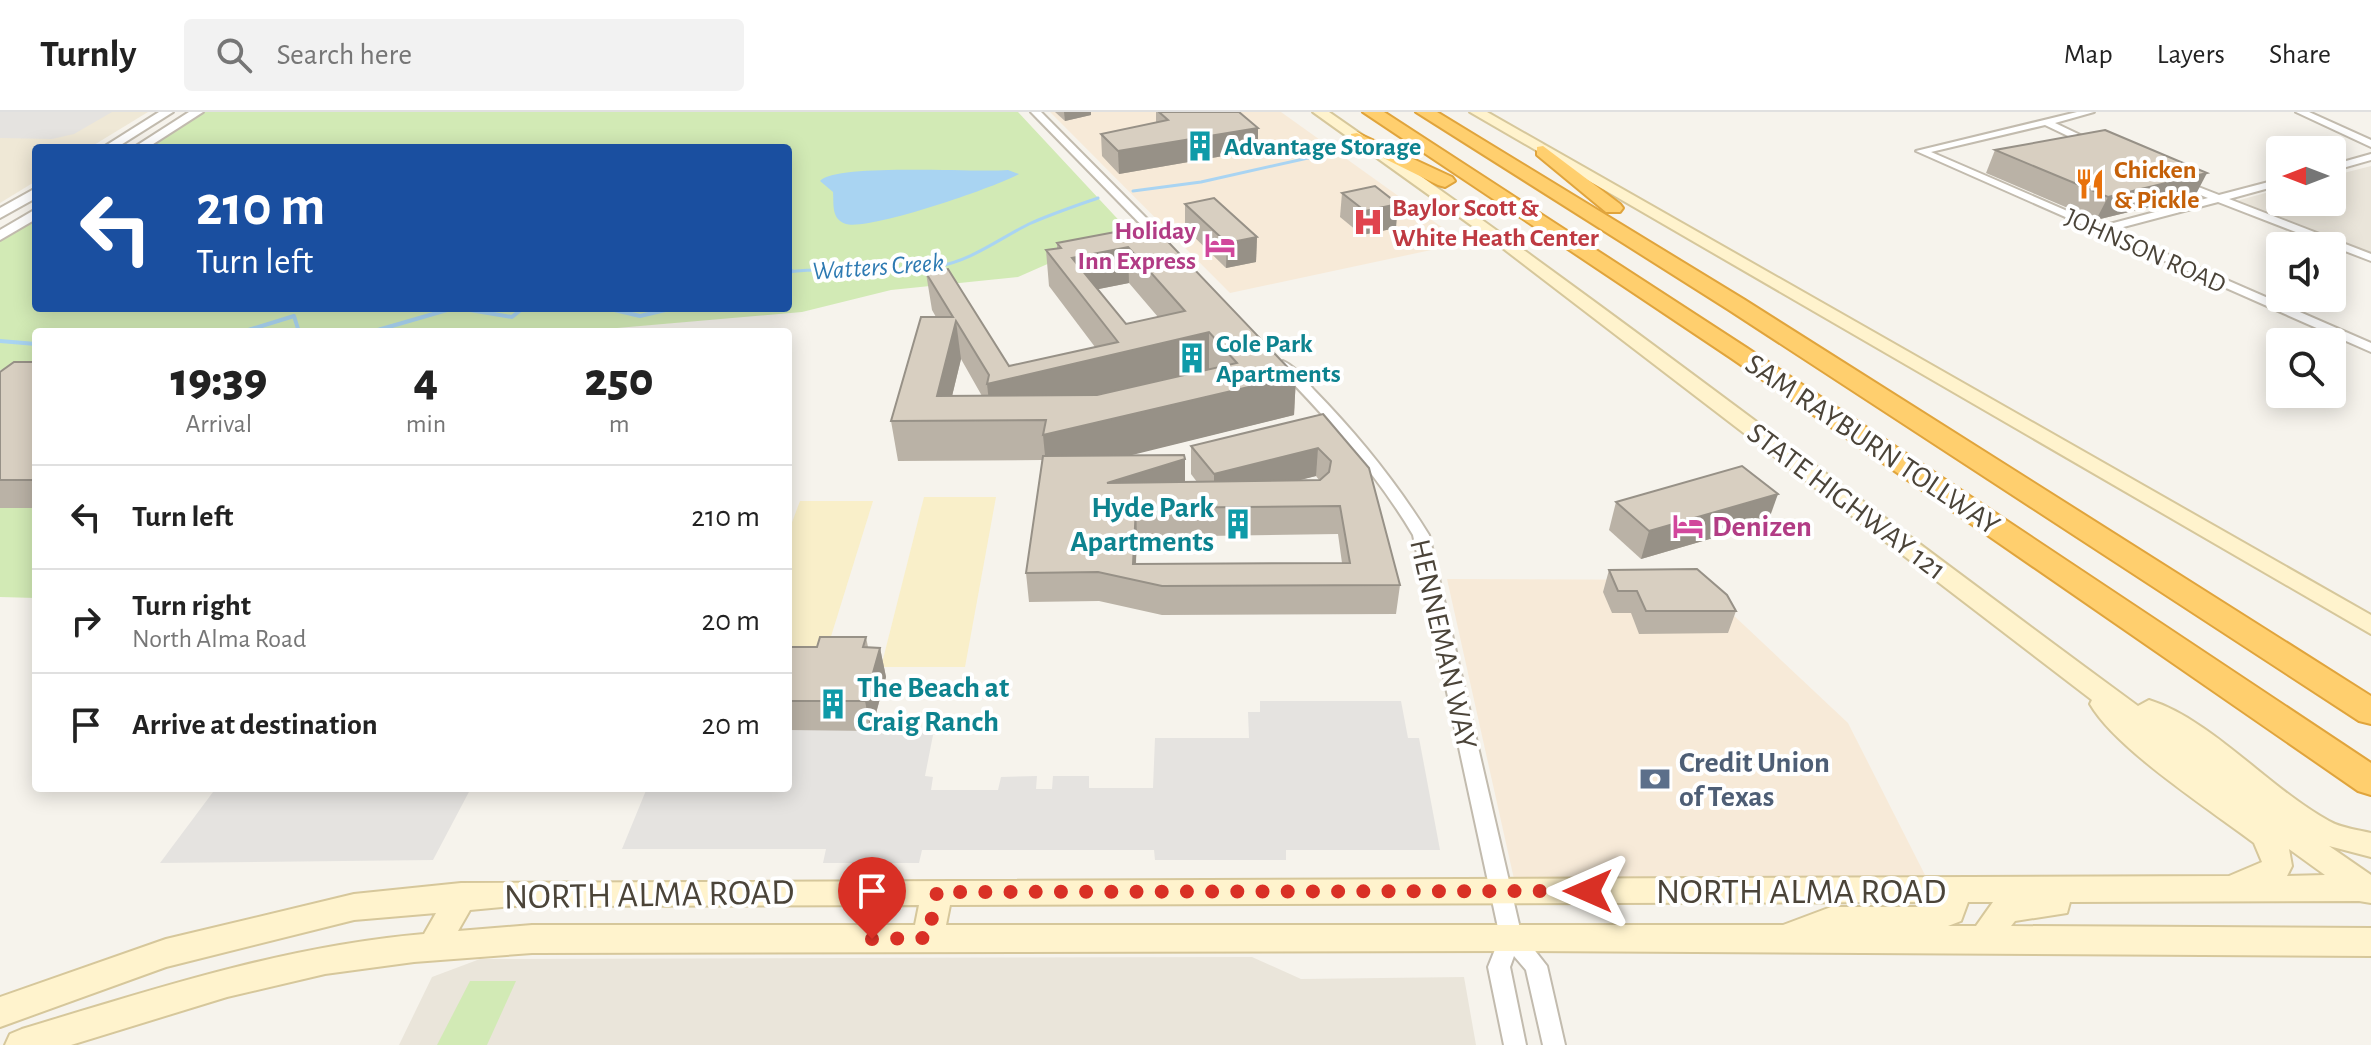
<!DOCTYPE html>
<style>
body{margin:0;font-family:"Alegreya Sans",sans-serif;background:#f2f2f2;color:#222;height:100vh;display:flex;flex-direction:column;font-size:30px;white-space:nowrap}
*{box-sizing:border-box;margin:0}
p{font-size:26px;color:#767676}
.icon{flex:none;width:44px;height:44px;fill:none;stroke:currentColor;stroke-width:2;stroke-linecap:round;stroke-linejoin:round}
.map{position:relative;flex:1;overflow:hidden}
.panel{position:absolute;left:32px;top:216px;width:760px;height:464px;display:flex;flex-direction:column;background:#fff;border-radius:8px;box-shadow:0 4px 20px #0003}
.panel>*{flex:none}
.hud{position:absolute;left:32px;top:32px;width:760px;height:168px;border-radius:8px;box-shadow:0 4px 20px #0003;background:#1a4fa0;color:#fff;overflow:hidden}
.needle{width:52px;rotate:270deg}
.fabs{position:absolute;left:2266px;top:24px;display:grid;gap:16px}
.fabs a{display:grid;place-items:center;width:80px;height:80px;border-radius:8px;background:#fff;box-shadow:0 4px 20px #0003;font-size:40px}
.pin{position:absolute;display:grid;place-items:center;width:68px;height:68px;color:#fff;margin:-82px -34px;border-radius:50% 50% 50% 0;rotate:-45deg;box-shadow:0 0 8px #0007}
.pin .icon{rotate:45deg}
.me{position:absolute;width:88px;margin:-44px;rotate:270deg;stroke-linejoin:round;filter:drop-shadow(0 0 6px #0008)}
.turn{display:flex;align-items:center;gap:28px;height:168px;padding:0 32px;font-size:36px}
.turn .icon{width:104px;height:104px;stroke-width:2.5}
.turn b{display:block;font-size:56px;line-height:68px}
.eta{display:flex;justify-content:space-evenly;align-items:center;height:136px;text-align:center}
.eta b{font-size:48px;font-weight:800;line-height:56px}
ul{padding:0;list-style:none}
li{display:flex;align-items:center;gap:24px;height:104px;padding:0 32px;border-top:2px solid #e0e0e0}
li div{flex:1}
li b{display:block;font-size:30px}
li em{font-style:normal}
header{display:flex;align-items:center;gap:48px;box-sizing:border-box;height:112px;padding:0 40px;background:#fff;border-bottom:2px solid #e0e0e0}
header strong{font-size:38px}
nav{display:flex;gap:44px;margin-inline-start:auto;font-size:28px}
.search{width:560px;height:72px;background:#f2f2f2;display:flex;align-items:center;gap:20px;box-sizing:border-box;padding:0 28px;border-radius:8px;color:#767676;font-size:30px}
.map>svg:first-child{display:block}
.residential{fill:#eae5da}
.commercial{fill:#f7ead8}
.education{fill:#efe8d6}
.green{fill:#d2eab5}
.sand{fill:#f9efc9}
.parking{fill:#e5e3e0}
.water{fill:#a9d4f2}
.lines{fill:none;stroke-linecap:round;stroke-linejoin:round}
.stream-far1{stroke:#a9d4f2;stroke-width:3}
.stream{stroke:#a9d4f2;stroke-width:4}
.minor-casing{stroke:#c2bbae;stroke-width:4}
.tertiary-casing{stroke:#c2bbae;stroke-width:4}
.secondary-casing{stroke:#d6c79b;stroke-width:4}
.motorway-casing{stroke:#e0a43c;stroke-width:4}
.minor{fill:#fff;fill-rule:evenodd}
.tertiary{fill:#fff;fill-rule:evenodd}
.secondary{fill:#fff3cd;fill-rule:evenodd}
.motorway{fill:#ffcf6e;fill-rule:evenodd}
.wall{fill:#bab2a6;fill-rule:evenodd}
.shaded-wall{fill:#979187}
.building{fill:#d8cfc1;stroke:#979187;stroke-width:2;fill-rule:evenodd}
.route{stroke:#d93025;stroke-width:14;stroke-dasharray:0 25.2}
.labels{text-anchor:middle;stroke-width:8;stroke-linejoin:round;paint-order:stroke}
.far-culture-label{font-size:26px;font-weight:bold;fill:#0d838f;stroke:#fff;text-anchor:start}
.far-food-label{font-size:26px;font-weight:bold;fill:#c56008;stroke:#fff;text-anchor:start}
.far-health-label{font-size:26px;font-weight:bold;fill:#be3a42;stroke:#fff;text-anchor:start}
.far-hotel-label{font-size:26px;font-weight:bold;fill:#b23c85;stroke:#fff;text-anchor:end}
.far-street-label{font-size:26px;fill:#4b4439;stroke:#fff}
.far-water-label{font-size:26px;font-style:italic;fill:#2e7ab2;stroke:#fff}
.street-label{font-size:30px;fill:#4b4439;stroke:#fff}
.culture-label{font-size:30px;font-weight:bold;fill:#0d838f;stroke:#fff;text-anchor:end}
.hotel-label{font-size:30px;font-weight:bold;fill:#b23c85;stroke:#fff;text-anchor:start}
.service-label{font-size:30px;font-weight:bold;fill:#4e5e75;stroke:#fff;text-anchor:start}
.near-street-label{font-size:36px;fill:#4b4439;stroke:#fff}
</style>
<header>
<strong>Turnly</strong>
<div class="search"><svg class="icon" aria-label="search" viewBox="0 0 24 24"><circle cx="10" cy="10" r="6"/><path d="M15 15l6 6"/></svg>Search here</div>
<nav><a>Map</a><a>Layers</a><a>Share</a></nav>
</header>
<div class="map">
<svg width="2371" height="933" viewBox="0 0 2371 933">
<rect width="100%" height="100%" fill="#f6f3ec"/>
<g class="residential">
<polygon points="2371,54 2371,141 2236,89 2280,77 2280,90 2332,90 2332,64"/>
<polygon points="1252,845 1301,867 1464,865 1476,933 399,933 432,865 480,847"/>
</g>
<g class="commercial">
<polygon points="1050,0 1281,0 1464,131 1230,181"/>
<polygon points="1447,467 1696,468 1848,611 1926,765 1514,767"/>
</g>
<polygon class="education" points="0,0 148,0 89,36 36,36 36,69 0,91"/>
<g class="green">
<polygon points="203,0 1018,0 1127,117 1018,165 891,178 802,200 571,220 36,220 36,486 0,485 0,264 7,257 0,258 0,127 36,104 36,196 788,196 788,36 145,36"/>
<polygon points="470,869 516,869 487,933 437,933"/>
</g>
<g class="sand">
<polygon points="924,385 996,385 965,555 881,555"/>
<polygon points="800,389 873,389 820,560 788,560 788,421"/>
</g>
<g class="parking">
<polygon points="0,0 112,0 74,22 52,27 0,26"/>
<polygon points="1260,589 1401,589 1408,626 1419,626 1440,738 1286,738 1286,748 1155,748 1154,738 922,738 919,751 823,751 826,737 622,737 647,676 788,676 788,618 934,618 925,664 933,665 931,678 998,678 1001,665 1037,664 1036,677 1052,677 1053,664 1089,664 1089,676 1153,676 1155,626 1249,626 1248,600 1260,600"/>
<polygon points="216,676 471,676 433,748 160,751"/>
</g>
<path class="water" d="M1008,58l11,4c-20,12 -149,57 -173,50 -15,-5 -12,-19 -13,-32l-13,-11c16,-18 155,-8 188,-11z"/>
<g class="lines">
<g class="stream-far1">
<polyline points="1133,79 1201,70 1317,44 1356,39"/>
<path d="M788,160c49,-7 98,4 147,-5 36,-6 62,-27 94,-43 22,-10 46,-18 69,-26"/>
</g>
<g class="stream">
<polyline points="788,160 792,159"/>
<polyline points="458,196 512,205 523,196"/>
<polyline points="606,196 640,204 674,196"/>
<polyline points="242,220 294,204 299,220"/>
<polyline points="371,220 454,196"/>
<polyline points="0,229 36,232"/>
</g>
<g class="minor-casing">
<g id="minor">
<polygon points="1031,0 1041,0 1165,125 1165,129 1157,129"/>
<polygon points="2077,0 2094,0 2055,11 2095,30 2095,34 2089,34 2045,13 1931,40 2102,114 2208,86 2175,73 2175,69 2183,69 2219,83 2280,67 2280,73 2229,87 2371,142 2371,149 2218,90 2112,118 2371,231 2371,240 1916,39"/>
<polygon points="2296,0 2309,0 2371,28 2371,35"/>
<polygon points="2371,42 2371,48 2332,59 2332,53"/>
<path d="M1283,249c12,5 22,19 31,29 44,45 82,92 115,145l92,398 26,33 18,79h-22l-17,-75 -12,-14 -4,11 16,78h-22l-16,-78 12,-30 -87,-402c-37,-62 -84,-115 -135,-167l-1,-3z"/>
</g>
</g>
<g class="tertiary-casing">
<g id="tertiary">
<polygon points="159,0 173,0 116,36 102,36"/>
<polygon points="189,0 203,0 147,36 133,36"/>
<polygon points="36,76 36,86 0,106 0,96"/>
<polygon points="36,97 36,107 0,128 0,118"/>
</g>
</g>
<g class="secondary-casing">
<g id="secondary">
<path d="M1313,0h16c275,190 539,396 809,594l11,-6c62,19 122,90 180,121 12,7 29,9 42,12v24l-42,-11 42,29v28l-12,-2 -289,1 -3,11 -52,8 -4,5 360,2v28l-860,-5 -979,2 -118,9 -89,12 -98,23 -156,48h-66l5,-11 12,-5c132,-40 263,-83 402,-95l12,-21 -82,7 -188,47 -166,60v-30l166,-58 188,-45 107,-11 1768,-7 33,-14 -8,-19c-45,-34 -138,-94 -164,-139l2,-4 -596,-457zM2289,737l36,26 -38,1 5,-10zM1937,790l-12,5h-94l-48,18h-837l4,-20zM1968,790h25l-17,24h-28l13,-5zM919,793l-4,20h-383l-74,6 12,-21 42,-4z"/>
<polygon points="1470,0 1487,0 2371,503 2371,522"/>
</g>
</g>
<g class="motorway-casing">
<g id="motorway">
<polygon points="1363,0 1384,0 1747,236 2371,651 2371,683 2358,679 1731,246"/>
<polygon points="1416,0 1437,0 1745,188 2371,584 2371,612 2359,609 1729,198"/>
<polygon points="1357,21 1452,65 1455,69 1445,75 1438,73 1351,30 1351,22"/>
<polygon points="1543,34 1620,92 1623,96 1620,100 1606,100 1537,43 1537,35"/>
</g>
</g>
<use href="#minor" class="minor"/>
<use href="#tertiary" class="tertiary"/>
<use href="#secondary" class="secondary"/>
<use href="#motorway" class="motorway"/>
</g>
<g class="wall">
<polygon points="1055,0 1091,0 1091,3 1065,9"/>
<polygon points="1156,0 1239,0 1258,16 1258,38 1119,62 1102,44 1101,22 1156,11"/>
<polygon points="1995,38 2195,84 2096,108 1986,61"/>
<polygon points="1342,81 1396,116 1362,123 1340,105"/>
<polygon points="1185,92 1257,125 1256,150 1226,156 1185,116"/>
<path d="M1152,113l144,151 -2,39 -165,40 56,27h12l-6,-8v-28l132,-32 77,171 -4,29 -234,1 -63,-14 -70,1 -3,-29 16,-113 -144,1 -7,-40 45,-104 -4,-7 -6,-37 83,93 86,-19 -46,-61 -3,-36 11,-2v-5zM1129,171l29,34 -32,7 -28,-35zM961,247l21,37h-30zM1316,364l3,4h-20zM1338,422l4,29 -206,1 1,-27z"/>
<polygon points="36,250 36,396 0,396 0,260"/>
<polygon points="1616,390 1768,410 1641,447 1609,418"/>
<polygon points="1609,458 1736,499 1728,521 1639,522 1631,501 1612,501 1603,480"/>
<polygon points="866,525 868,535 880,536 886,565 871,619 788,618 788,535 817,535"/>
</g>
<g class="shaded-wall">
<polygon points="1064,0 1091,0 1091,3 1065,9"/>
<polygon points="1258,16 1258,38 1119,62 1118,39"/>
<polygon points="2207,61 2195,84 2096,108 2108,85"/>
<polygon points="1398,92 1396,116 1362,123 1365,99"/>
<polygon points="1257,125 1256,150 1226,156 1227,131"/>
<polygon points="1128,135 1129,171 1079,181 1072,146"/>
<polygon points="956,209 961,247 946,309 937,284"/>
<polygon points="1209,220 1209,258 991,308 987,272"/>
<polygon points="1296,264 1294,303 1047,364 1043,323"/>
<polygon points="1318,336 1316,364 1214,390 1214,362"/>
<polygon points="1185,347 1185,375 1107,371"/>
<polygon points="1778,382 1768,410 1641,447 1649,419"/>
<polygon points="1136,396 1137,425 1135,468 1133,452"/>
<polygon points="880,536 886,565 871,619 865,589"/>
</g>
<g class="building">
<polygon points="1159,0 1239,0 1258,16 1118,39 1101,22 1168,8"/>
<polygon points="2105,18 2207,61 2108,85 1995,38"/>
<polygon points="1375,74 1398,92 1365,99 1342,81"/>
<polygon points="1214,86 1257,125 1227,131 1185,92"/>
<path d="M1152,113l144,151 -253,59 3,-15 -155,1 30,-104h32l-27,-44 22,-4 61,97 109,-24 -72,-92 15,-2 -4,-5zM1128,135l57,64 -59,13 -54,-66zM956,209l33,54 -2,9 222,-52 28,31 -140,32 -160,1z"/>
<polygon points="14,250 36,250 36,368 0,368 0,260"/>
<path d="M1323,302l46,54 31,117 -238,1 -64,-14 -72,1 17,-117 141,-1 1,4 -78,24 213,-3 9,-8 2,-11 -13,-13 -104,26 -23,-28zM1340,394l10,57 -217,1 3,-56z"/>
<polygon points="1742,354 1778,382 1649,419 1616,390"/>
<polygon points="1697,457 1727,483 1736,499 1646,499 1637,479 1618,479 1609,458"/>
<polygon points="820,525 866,525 863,535 880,536 865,589 788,589 788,535 817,535"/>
</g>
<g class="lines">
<polyline class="route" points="872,827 928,826 937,780 1588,779"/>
</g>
<defs>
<g id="building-bare" transform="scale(2.4)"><path d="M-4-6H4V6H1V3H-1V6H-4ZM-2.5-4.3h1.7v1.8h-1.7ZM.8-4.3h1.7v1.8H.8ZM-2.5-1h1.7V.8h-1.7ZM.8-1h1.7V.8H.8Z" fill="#0f9aa8" stroke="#fff" stroke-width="2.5" paint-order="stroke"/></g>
<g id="restaurant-bare" transform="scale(2.4)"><path d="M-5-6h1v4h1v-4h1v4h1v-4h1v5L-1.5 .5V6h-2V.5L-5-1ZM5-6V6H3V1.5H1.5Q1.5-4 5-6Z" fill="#e8710a" stroke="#fff" stroke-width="2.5" paint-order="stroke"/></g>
<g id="hospital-bare" transform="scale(2.4)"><path d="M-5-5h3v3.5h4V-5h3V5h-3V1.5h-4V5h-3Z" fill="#e0444e" stroke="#fff" stroke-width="2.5" paint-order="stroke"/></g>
<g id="hotel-bare" transform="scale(2.4)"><path d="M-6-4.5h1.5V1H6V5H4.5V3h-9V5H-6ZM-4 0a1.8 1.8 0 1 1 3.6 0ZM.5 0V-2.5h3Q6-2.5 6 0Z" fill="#d1479c" stroke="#fff" stroke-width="2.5" paint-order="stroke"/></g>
<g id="bank-bare" transform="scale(2.4)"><path d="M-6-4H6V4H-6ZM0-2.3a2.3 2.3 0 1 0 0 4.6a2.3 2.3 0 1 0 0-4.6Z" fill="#5c6f8a" stroke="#fff" stroke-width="2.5" paint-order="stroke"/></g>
</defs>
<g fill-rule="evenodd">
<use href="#building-bare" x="1200" y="34"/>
<use href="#restaurant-bare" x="2090" y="72"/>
<use href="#hospital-bare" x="1368" y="110"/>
<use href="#hotel-bare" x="1220" y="133"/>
<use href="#building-bare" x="1192" y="246"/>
<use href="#building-bare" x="1238" y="412"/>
<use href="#hotel-bare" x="1688" y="414"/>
<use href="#building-bare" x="833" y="592"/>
<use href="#bank-bare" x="1655" y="667"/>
</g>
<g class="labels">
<g class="far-culture-label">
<text x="1224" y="43">Advantage Storage</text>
<text x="1216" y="240">Cole Park<tspan x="1216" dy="30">Apartments</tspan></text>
</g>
<g class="far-food-label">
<text x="2114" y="66">Chicken<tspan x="2114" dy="30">&amp; Pickle</tspan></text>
</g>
<g class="far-health-label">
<text x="1392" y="104">Baylor Scott &amp;<tspan x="1392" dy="30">White Heath Center</tspan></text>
</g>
<g class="far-hotel-label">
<text x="1196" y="127">Holiday<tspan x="1196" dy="30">Inn Express</tspan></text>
</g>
<g class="far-street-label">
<text transform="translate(2146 138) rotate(24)" y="9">JOHNSON ROAD</text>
</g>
<g class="far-water-label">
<text transform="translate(878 154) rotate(-4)" y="9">Watters Creek</text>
</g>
<g class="street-label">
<text transform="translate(1873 332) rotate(34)" y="10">SAM RAYBURN TOLLWAY</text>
<text transform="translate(1847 389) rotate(37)" y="10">STATE HIGHWAY 121</text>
<text transform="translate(1444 532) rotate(77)" y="10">HENNEMAN WAY</text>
</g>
<g class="culture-label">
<text x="1214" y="405">Hyde Park<tspan x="1214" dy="34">Apartments</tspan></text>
<text x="857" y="585" text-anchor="start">The Beach at<tspan x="857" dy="34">Craig Ranch</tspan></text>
</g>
<g class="hotel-label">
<text x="1712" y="424">Denizen</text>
</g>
<g class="service-label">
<text x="1679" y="660">Credit Union<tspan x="1679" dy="34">of Texas</tspan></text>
</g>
<g class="near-street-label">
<text x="1801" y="791">NORTH ALMA ROAD</text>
<text transform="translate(649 781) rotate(-1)" y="13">NORTH ALMA ROAD</text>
</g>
</g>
</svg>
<div class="fabs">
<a><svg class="needle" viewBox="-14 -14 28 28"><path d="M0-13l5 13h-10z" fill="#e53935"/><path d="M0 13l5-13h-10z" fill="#767676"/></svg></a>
<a><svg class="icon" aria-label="sound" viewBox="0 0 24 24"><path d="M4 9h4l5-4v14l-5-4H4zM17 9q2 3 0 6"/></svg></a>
<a><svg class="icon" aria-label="search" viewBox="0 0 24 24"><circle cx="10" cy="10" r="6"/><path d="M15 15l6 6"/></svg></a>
</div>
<div class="pin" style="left:872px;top:827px;background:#d93025"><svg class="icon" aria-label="arrive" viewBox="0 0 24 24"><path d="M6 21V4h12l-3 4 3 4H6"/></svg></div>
<svg class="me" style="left:1588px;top:779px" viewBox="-20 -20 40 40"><path d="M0-17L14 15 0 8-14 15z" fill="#d93025" stroke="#fff" stroke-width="4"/></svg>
<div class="hud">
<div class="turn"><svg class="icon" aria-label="left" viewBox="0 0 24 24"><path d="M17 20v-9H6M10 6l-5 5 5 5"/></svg><div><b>210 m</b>Turn left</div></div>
</div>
<section class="panel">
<div class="eta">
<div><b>19:39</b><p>Arrival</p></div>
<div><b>4</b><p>min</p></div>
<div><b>250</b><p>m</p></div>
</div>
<ul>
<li><svg class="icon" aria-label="left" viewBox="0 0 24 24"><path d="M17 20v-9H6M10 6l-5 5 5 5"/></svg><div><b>Turn left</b></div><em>210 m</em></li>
<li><svg class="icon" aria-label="right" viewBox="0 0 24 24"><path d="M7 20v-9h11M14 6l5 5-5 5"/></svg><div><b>Turn right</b><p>North Alma Road</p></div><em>20 m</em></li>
<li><svg class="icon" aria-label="arrive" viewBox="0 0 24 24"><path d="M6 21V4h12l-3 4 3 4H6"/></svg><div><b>Arrive at destination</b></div><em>20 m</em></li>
</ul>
</section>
</div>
